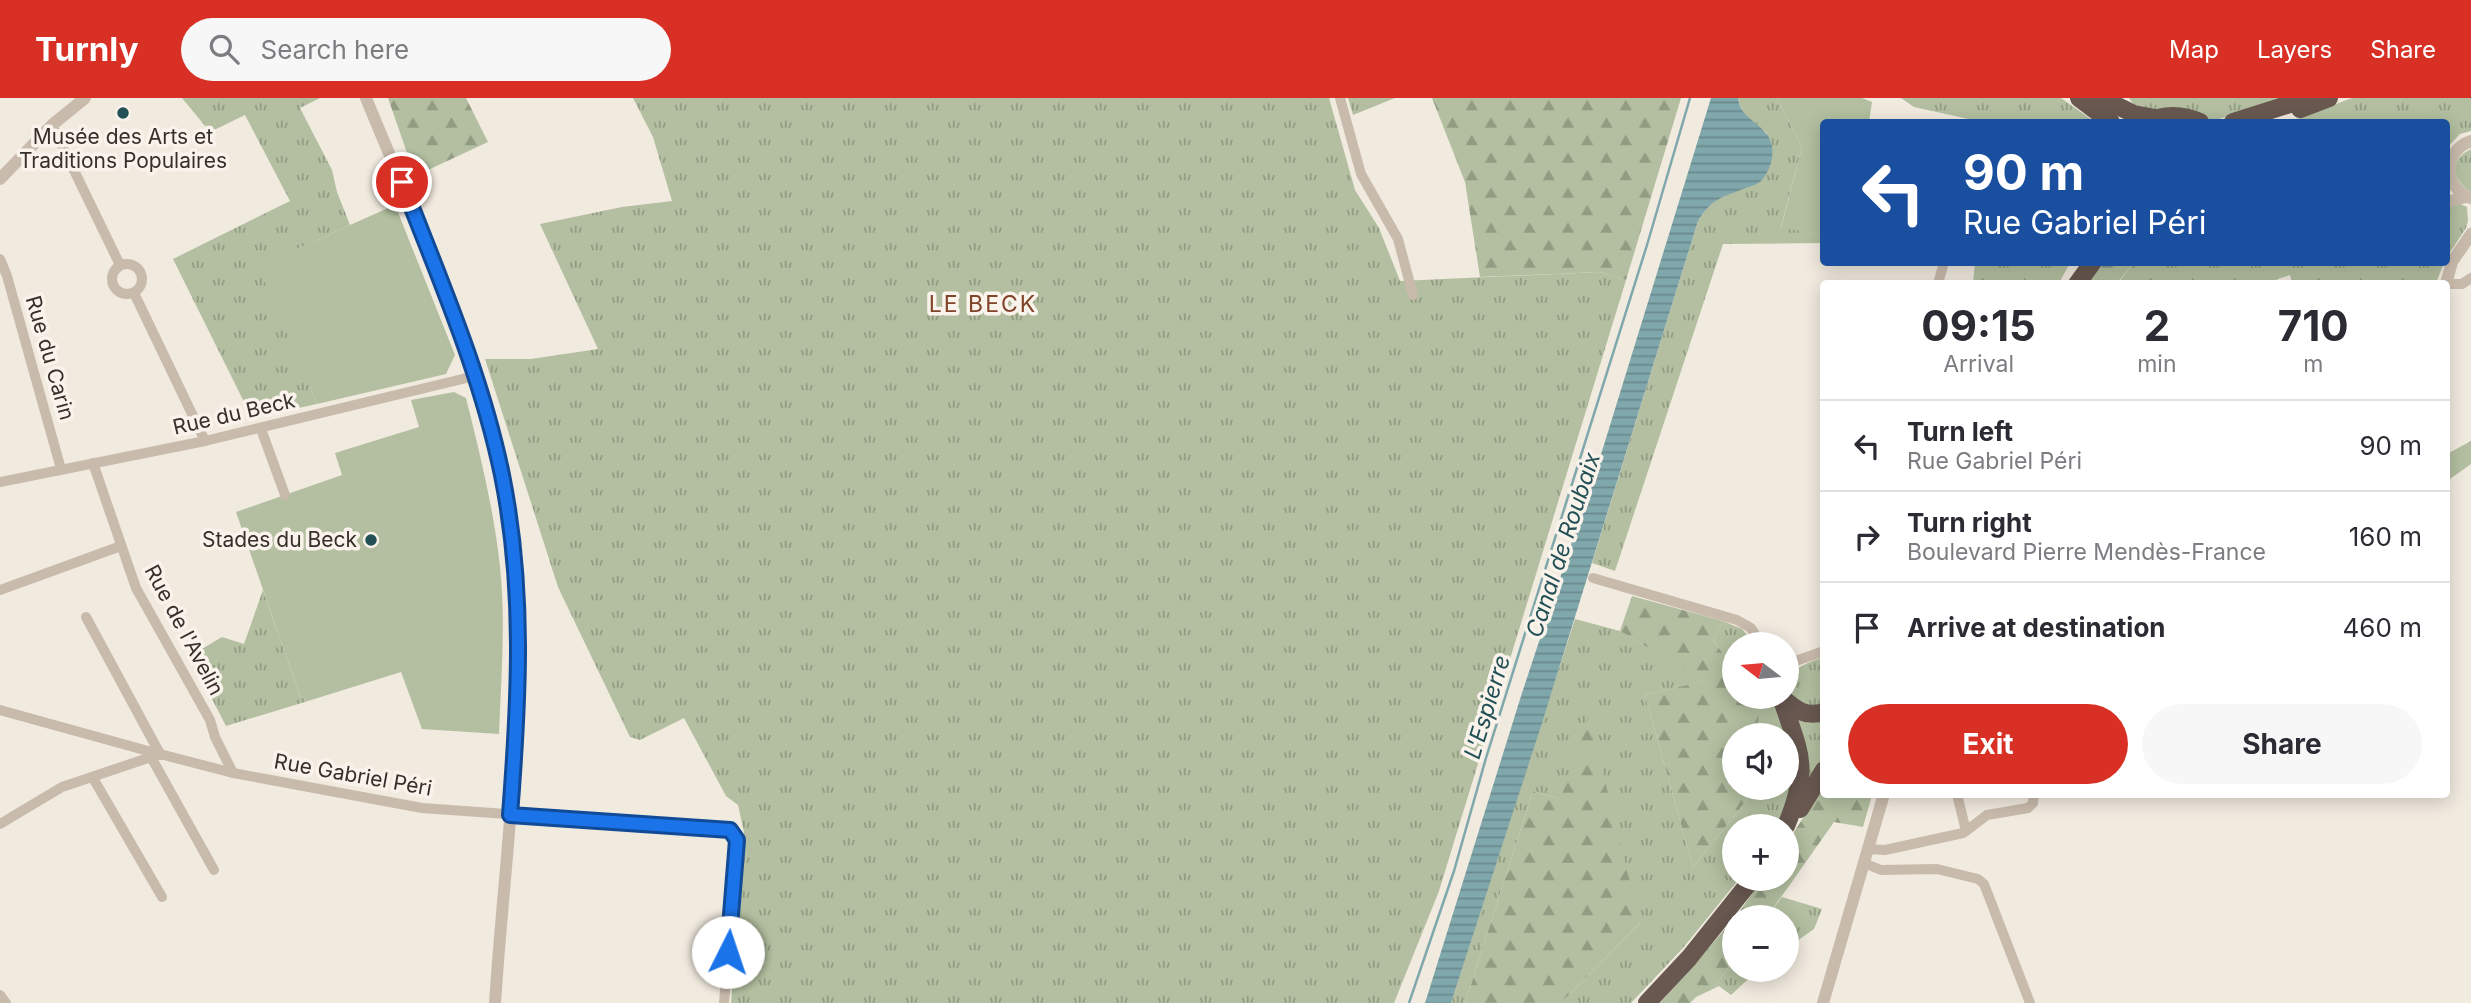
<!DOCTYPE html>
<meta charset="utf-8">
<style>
body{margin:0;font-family:Inter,sans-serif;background:#f7f7f7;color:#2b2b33;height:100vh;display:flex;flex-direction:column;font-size:26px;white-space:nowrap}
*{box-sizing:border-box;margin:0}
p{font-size:23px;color:#7c7c81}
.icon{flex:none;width:38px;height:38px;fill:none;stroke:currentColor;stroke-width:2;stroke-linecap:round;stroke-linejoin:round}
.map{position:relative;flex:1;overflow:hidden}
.side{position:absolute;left:1820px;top:182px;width:630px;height:518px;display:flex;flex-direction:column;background:#fff;border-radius:7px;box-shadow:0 4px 18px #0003}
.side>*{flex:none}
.banner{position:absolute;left:1820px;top:21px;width:630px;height:147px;border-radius:7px;box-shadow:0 4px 18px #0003;background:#1a4fa0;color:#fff;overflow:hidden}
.needle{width:46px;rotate:286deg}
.buttons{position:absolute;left:1722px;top:534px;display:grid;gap:14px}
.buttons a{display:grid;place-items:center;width:77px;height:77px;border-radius:50%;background:#fff;box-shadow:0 4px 18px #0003;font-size:35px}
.pin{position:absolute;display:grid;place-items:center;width:60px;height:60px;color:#fff;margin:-30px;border:4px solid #fff;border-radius:50%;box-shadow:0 2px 7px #0007}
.me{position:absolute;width:77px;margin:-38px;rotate:4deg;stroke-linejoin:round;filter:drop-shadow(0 0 5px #0008)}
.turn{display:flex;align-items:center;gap:24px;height:147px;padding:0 28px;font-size:32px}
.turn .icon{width:91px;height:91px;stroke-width:2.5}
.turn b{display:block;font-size:49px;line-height:60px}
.eta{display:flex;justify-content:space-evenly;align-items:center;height:119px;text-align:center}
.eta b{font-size:42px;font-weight:700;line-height:49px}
.button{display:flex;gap:14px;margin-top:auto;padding:14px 28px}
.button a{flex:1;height:80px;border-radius:42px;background:#d93025;color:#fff;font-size:28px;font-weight:700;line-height:80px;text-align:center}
.button a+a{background:#f7f7f7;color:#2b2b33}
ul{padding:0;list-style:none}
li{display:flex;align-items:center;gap:21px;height:91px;padding:0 28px;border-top:2px solid #e1e1e2}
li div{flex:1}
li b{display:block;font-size:26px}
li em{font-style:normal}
header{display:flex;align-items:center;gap:42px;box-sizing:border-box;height:98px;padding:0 35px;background:#d93025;color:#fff}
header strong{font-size:33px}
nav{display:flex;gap:38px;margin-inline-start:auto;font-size:24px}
.search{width:490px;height:63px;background:#f7f7f7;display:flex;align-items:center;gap:18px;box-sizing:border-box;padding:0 24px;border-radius:38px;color:#7c7c81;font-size:26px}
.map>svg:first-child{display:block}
.grass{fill:url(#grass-tufts)}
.forest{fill:url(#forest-firs)}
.garden{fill:#b3bfa0}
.water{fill:url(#water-rules)}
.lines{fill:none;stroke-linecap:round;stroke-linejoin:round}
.stream{stroke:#80a8ac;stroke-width:2.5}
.minor{stroke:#c9bbac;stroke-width:10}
.tertiary{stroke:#c9bbac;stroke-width:12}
.trunk{stroke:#685850;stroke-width:18}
.route-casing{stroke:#114b97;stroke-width:18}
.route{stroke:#1a73e8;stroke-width:12}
.poi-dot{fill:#235056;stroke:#f9f3eb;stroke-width:2.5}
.labels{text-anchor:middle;stroke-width:7;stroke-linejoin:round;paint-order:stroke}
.poi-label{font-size:21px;fill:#372f2a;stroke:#f9f3eb}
.street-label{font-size:21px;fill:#372f2a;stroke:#f9f3eb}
.neighbourhood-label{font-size:23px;letter-spacing:2px;fill:#804329;stroke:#f9f3eb}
.water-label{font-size:23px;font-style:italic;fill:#235056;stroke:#f9f3eb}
</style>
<header>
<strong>Turnly</strong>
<div class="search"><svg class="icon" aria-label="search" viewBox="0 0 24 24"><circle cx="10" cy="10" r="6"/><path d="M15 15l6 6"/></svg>Search here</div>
<nav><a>Map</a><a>Layers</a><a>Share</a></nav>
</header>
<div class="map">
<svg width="2471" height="905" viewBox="0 0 2471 905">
<defs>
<pattern id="grass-tufts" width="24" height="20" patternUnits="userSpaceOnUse" patternTransform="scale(1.75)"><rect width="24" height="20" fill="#b3bfa0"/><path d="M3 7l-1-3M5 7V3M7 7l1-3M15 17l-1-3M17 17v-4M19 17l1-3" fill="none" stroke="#929c83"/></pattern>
<pattern id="forest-firs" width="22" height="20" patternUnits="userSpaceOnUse" patternTransform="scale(1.75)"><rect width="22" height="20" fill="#b3bfa0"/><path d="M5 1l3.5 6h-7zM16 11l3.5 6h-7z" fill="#929c83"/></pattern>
<pattern id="water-rules" width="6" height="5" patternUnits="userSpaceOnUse" patternTransform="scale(1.75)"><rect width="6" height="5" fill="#80a8ac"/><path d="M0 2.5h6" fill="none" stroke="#6a898c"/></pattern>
</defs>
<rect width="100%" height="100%" fill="#f1eadf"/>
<g class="grass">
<polygon points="182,0 320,0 300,10 332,72 337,94 350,127 259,168 317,306 252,320 173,161 290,103 245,17 210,34"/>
<polygon points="633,0 1329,0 1355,92 1379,130 1400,183 1599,174 1626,182 1439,793 1394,905 731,905 744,734 738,707 726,698 684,620 640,642 630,639 558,489 485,261 531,261 598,251 540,126 622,109 672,103 653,39"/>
<polygon points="1348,0 1395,0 1353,17"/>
<path d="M1738,0h39l25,49 -21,80 42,7v9l-100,1 -108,327 -23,-8 106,-342c16,-27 34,-28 61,-38l8,-50c-13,-10 -26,-18 -29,-35z"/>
<polygon points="1901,0 2061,0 2095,24 1974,24 1973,22 1914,9"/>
<polygon points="2129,0 2287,0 2216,22 2206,22 2134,7"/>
<polygon points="2352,0 2471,0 2471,33 2460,36 2447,50 2446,24 2288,24"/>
<path d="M2471,51v43c-19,-12 -23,-32 0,-43z"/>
<polygon points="2460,106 2467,109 2468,123 2466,130 2447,159 2447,108"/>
<polygon points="1975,165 1975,164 2070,165 2059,185 1973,185"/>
<polygon points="2134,165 2444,165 2436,185 2292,185 2290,177 2262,186 2117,186"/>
<polygon points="2471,343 2471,366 2447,383 2447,356"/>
<polygon points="263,492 300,598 308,603 226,628 190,558 222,539 244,546"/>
<polygon points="1575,521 1620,533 1705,583 1645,597 1693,769 1746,703 1750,690 1787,690 1787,637 1757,637 1759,616 1753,599 1775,599 1796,658 1792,705 1776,728 1734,728 1734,780 1739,781 1683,850 1631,905 1561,905 1640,825 1560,701 1533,693 1465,905 1451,905"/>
<polygon points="1723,523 1742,531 1755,546 1734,546 1734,570 1713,542"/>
<path d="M1823,559v47l-11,4 -21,-7c-10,-30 9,-35 32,-44z"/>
<polygon points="1793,618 1823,619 1823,659 1811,679 1808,678"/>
<polygon points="1782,799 1822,811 1814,831 1787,850 1787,819 1767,819"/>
<polygon points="1734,862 1734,872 1758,872 1731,897 1719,888 1713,891"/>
</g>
<g class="forest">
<polygon points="388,0 466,0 488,44 415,78"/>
<polygon points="1432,0 1681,0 1626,182 1599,174 1480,179 1465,84"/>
<polygon points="2104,165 2134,165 2117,185 2087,186"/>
<polygon points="1632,498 1723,523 1713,542 1734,570 1734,598 1753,599 1759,616 1757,637 1734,637 1734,690 1750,690 1746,703 1693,769 1645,597 1704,583 1620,533"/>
<polygon points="1589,618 1640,825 1561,905 1465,905 1533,693 1560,701"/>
<polygon points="1823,689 1824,696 1872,697 1863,729 1834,724 1767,819 1736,819 1762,781 1787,780 1787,745"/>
<polygon points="1734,821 1734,862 1713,891 1696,899 1690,905 1660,905"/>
</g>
<g class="garden">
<polygon points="1777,0 1862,0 1872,4 1869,24 1824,24 1823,136 1781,130 1802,49"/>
<polygon points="395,107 455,257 446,276 317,306 258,168"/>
<path d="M454,294l12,6c14,56 28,112 34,169 6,55 1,112 -1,167l-77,-5 -21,-57 -93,29 -8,-5 -64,-184 106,-37 -7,-22 84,-26 -8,-27z"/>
</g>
<path class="water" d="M1711,0h27c2,17 16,22 26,33 14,14 9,37 -3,50 -4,4 -10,5 -15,7 -23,9 -34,10 -48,33l-156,502 -91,280h-26l97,-310 81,-245z"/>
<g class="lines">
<polyline class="stream" points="1409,905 1454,773 1486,660 1647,147 1690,0"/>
<g class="minor">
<polyline points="1340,0 1361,76 1398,141 1413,197"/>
<polyline points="52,27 120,167"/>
<polyline points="0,161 7,178 61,371"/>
<circle cx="127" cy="181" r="15"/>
<polyline points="1938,186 1944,164"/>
<polyline points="2446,186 2462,186 2471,180"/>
<polyline points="134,195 205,343"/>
<polyline points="261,331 285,397"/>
<polyline points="93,365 136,490 210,622 215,639 233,675"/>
<polyline points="0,384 205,343 475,278"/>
<polyline points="1593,480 1737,522 1751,530 1761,546"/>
<polyline points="0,492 121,448"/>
<polyline points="86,519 160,656"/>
<polyline points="1787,566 1824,553"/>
<polyline points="0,612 159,656"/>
<polyline points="151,659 214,772"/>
<polyline points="93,680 162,799"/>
<polyline points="0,726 62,689 160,656 233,675 422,710 730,732 737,742 724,905"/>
<polyline points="1966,733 1987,717 2028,710 2033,705 2034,696"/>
<polyline points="1868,751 1885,752 1963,735 1966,733 1957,696"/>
<polyline points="1864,765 1881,772 1937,771 1978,781 1984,786 2030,905"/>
<polyline points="0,897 6,905"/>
</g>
<g class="tertiary">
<path d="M366,0c53,130 116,260 140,399 28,168 0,337 -11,506"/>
<path d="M2471,43c-29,10 -28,47 0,57"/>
<polyline points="0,81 52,27 85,0"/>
<polyline points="2446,104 2466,99"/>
<polyline points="2446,186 2452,164 2471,136"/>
<polyline points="1823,905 1884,696"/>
</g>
<g class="trunk">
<polyline points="2079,0 2111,24"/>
<polyline points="2101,0 2134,16 2155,20"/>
<polyline points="2300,11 2329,0"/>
<path d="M2146,24c18,-8 36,-8 54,0"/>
<polyline points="2233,24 2309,0"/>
<polyline points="2077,186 2093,164"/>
<path d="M1781,599c19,58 30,69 5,129"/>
<path d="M1781,599c14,12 24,21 43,15"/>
<polyline points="1800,711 1824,672"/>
<polyline points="1647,905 1689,860 1753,780"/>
</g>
</g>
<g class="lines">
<g class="route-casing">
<path id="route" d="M402,84c37,96 79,191 100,293 23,114 17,224 8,340l220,15 7,10 -9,112"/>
</g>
<use href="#route" class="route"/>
</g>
<g class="poi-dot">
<circle cx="123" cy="15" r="7"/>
<circle cx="371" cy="442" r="7"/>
</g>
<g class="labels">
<g class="poi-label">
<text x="123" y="46">Musée des Arts et<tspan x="123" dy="24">Traditions Populaires</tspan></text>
<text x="357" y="449" text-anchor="end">Stades du Beck</text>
</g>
<g class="street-label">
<text transform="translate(50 260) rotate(74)" y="7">Rue du Carin</text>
<text transform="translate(234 316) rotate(-13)" y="7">Rue du Beck</text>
<text transform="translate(184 532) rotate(62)" y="7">Rue de l'Avelin</text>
<text transform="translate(353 677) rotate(10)" y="7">Rue Gabriel Péri</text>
</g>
<g class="neighbourhood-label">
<text x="983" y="214">LE BECK</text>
</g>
<g class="water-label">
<text transform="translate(1563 447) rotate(-72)" y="8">Canal de Roubaix</text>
<text transform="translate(1487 609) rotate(-73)" y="8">L'Espierre</text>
</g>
</g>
</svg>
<div class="buttons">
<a><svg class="needle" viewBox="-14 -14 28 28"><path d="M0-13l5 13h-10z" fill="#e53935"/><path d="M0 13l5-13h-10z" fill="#7c7c81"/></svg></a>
<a><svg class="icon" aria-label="sound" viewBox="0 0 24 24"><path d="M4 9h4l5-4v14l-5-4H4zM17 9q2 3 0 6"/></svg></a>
<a>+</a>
<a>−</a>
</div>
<div class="pin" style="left:402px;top:84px;background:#d93025"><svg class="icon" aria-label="arrive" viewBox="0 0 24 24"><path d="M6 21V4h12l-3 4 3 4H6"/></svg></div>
<svg class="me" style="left:728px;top:854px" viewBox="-20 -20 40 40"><circle r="19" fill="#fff"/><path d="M0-13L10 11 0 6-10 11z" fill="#1a73e8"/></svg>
<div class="banner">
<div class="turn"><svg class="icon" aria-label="left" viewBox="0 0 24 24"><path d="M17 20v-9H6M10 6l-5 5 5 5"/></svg><div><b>90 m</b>Rue Gabriel Péri</div></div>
</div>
<section class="side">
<div class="eta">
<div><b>09:15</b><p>Arrival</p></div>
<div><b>2</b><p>min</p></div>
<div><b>710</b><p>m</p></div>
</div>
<ul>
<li><svg class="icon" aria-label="left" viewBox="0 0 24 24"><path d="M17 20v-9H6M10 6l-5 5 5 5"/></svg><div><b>Turn left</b><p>Rue Gabriel Péri</p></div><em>90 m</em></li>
<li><svg class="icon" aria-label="right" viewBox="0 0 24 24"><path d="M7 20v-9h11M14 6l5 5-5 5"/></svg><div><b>Turn right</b><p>Boulevard Pierre Mendès-France</p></div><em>160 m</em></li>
<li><svg class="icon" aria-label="arrive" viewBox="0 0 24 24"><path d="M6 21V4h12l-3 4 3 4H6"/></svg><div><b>Arrive at destination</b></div><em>460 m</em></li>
</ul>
<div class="button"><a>Exit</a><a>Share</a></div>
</section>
</div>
